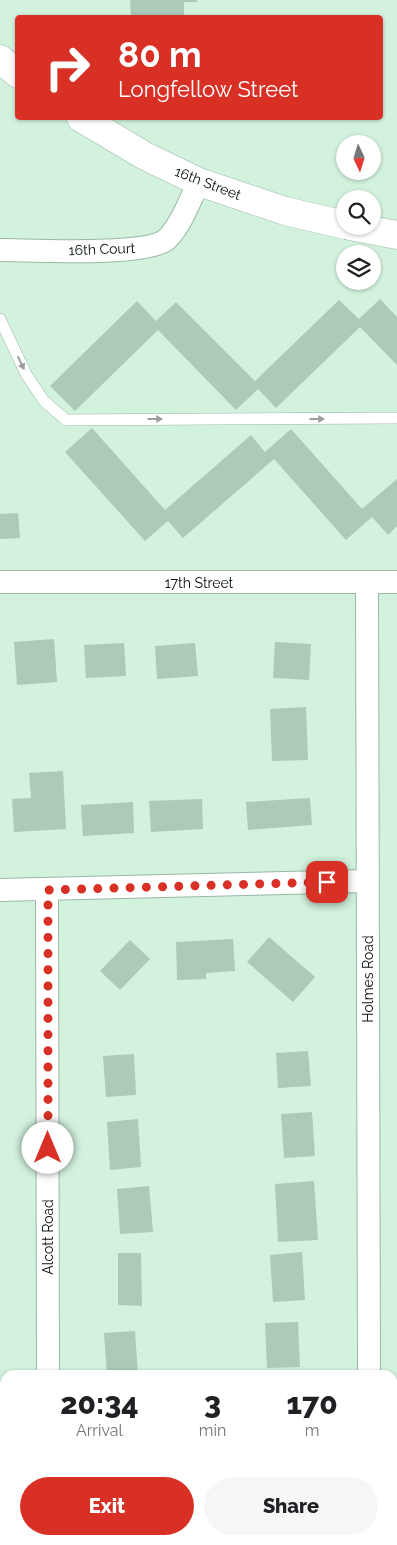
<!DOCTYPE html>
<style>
body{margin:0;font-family:Raleway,sans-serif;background:#f6f6f6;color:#202124;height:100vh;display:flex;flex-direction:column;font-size:19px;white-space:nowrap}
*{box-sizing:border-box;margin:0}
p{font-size:16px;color:#757577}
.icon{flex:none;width:28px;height:28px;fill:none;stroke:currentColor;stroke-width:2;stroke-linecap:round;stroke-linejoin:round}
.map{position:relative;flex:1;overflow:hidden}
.side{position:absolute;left:0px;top:1370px;width:398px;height:175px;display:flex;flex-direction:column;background:#fff;border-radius:15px 15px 0 0;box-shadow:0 1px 4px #0004}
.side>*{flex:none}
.guide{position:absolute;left:15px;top:15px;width:368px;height:105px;border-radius:5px;box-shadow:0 1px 4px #0004;background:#d93025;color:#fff;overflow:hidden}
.needle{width:32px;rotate:176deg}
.tools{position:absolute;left:336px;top:135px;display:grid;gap:10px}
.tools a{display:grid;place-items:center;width:45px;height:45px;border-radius:50%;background:#fff;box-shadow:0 1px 4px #0004;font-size:25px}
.pin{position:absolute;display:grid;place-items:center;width:42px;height:42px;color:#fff;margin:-21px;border-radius:10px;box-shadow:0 2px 8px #0006}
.me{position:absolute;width:55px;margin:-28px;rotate:0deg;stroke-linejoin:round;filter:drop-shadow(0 0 4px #0008)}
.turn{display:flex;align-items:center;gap:18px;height:105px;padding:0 20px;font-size:22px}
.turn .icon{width:65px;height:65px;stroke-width:2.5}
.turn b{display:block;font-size:35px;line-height:42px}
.eta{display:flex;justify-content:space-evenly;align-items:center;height:85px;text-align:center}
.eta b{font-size:30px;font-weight:800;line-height:35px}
.action{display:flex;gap:10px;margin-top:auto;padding:10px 20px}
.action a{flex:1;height:58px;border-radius:30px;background:#d93025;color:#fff;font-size:20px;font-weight:800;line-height:58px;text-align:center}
.action a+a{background:#f6f6f6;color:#202124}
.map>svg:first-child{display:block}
.building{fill:#abcab7}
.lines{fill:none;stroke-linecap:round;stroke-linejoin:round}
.service-casing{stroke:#99b8a5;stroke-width:12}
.minor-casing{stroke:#99b8a5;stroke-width:24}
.secondary-casing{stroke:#99b8a5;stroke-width:29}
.service{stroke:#fff;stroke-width:11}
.minor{stroke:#fff;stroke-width:22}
.secondary{stroke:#fff;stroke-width:28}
.oneway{fill:#9b9f9d}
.route{stroke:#d93025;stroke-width:9;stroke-dasharray:0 16.2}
.labels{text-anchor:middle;stroke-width:4.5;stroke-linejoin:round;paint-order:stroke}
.street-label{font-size:14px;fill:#051009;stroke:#fff}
</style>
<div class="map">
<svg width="397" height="1545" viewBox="0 0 397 1545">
<rect width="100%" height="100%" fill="#d2f2de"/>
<g class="building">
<polygon points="130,0 197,0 197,2 184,2 184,18 131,18"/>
<polygon points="380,299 397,317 397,365 360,327 276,408 258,389 236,410 158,330 75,411 50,386 137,301 156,321 176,302 255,381 339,300 359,319"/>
<polygon points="92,428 165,510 251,435 265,452 291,429 362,509 397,479 397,526 388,535 372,517 346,540 274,459 183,538 168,521 145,541 65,452"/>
<polygon points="18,513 20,538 0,539 0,514"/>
<polygon points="54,639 57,682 17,685 14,642"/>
<polygon points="275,642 311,644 309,680 273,678"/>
<polygon points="124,643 126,676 86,678 84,645"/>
<polygon points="195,643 198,676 157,679 155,646"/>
<polygon points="306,707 308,760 272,761 270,709"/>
<polygon points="63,771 66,829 14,832 12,799 31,798 29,773"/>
<polygon points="310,798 312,825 248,830 246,802"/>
<polygon points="202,799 203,829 151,832 149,801"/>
<polygon points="133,802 134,833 83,836 81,805"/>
<polygon points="269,937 315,977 293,1002 247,962"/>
<polygon points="233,939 235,971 206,973 206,979 177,980 176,942"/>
<polygon points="130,940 150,959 120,990 100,971"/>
<polygon points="308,1051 311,1086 278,1088 276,1053"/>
<polygon points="134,1054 136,1095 106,1097 103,1056"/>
<polygon points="312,1112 315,1156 284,1158 281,1114"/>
<polygon points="138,1119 141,1167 110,1170 107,1122"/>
<polygon points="314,1181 318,1240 278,1242 275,1184"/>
<polygon points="149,1186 153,1232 120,1234 117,1189"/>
<polygon points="302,1252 305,1300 273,1302 270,1255"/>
<polygon points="118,1253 141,1253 142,1306 118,1305"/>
<polygon points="298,1322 300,1367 267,1368 265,1323"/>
<polygon points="135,1331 138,1375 107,1375 104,1333"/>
<polygon points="113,1540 143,1540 138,1545 118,1545"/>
<rect x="178" y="1540" width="54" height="5"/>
<rect x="253" y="1540" width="57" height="5"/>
</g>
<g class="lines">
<g class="service-casing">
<polyline id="service" points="0,319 26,374 44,401 66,420 397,418"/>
</g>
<g class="minor-casing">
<g id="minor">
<path d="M0,250c31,0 147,7 167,-11 14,-14 23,-39 32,-57"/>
<polyline points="0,582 397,582"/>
<polyline points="367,583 369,1375"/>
<polyline points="0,890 367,881"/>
<polyline points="47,890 48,1375"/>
<polyline points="51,1540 52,1545"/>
<polyline points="370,1540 370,1545"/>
</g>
</g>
<g class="secondary-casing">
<g id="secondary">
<polyline points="0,59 18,74"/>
<polyline points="81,118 145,156 199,182 285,211 345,225"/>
<polyline points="350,226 397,235"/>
</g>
</g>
<use href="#service" class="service"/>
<use href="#minor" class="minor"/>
<use href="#secondary" class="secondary"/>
</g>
<defs><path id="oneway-solid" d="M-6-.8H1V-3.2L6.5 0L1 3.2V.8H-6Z" transform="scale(1.25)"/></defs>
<g class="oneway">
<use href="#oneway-solid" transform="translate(21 363) rotate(65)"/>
<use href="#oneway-solid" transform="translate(155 419)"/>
<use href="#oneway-solid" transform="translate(317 419)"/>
</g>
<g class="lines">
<polyline class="route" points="48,1148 48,890 327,882"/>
</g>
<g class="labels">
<g class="street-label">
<text transform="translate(208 183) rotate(21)" y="5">16th Street</text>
<text transform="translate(102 249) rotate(-2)" y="5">16th Court</text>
<text x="199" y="588">17th Street</text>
<text transform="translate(368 979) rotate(-90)" y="5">Holmes Road</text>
<text transform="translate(48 1237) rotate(-90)" y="5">Alcott Road</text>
</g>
</g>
</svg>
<div class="tools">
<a><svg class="needle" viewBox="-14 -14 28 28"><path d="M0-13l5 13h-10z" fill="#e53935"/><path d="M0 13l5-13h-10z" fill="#757577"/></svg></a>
<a><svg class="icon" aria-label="search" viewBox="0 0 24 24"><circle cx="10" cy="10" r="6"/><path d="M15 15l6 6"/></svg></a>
<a><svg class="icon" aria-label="layers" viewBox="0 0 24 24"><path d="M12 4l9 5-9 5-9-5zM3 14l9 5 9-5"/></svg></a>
</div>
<div class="pin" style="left:327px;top:882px;background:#d93025"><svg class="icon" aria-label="arrive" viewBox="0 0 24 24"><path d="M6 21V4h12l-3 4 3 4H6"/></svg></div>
<svg class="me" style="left:48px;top:1148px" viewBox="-20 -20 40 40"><circle r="19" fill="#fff"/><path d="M0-13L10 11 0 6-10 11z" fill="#d93025"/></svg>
<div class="guide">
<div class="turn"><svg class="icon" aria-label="right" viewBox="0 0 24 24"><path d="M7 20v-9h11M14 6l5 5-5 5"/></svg><div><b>80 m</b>Longfellow Street</div></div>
</div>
<section class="side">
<div class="eta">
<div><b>20:34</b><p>Arrival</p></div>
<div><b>3</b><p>min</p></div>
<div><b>170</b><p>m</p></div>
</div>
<div class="action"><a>Exit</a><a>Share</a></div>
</section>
</div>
